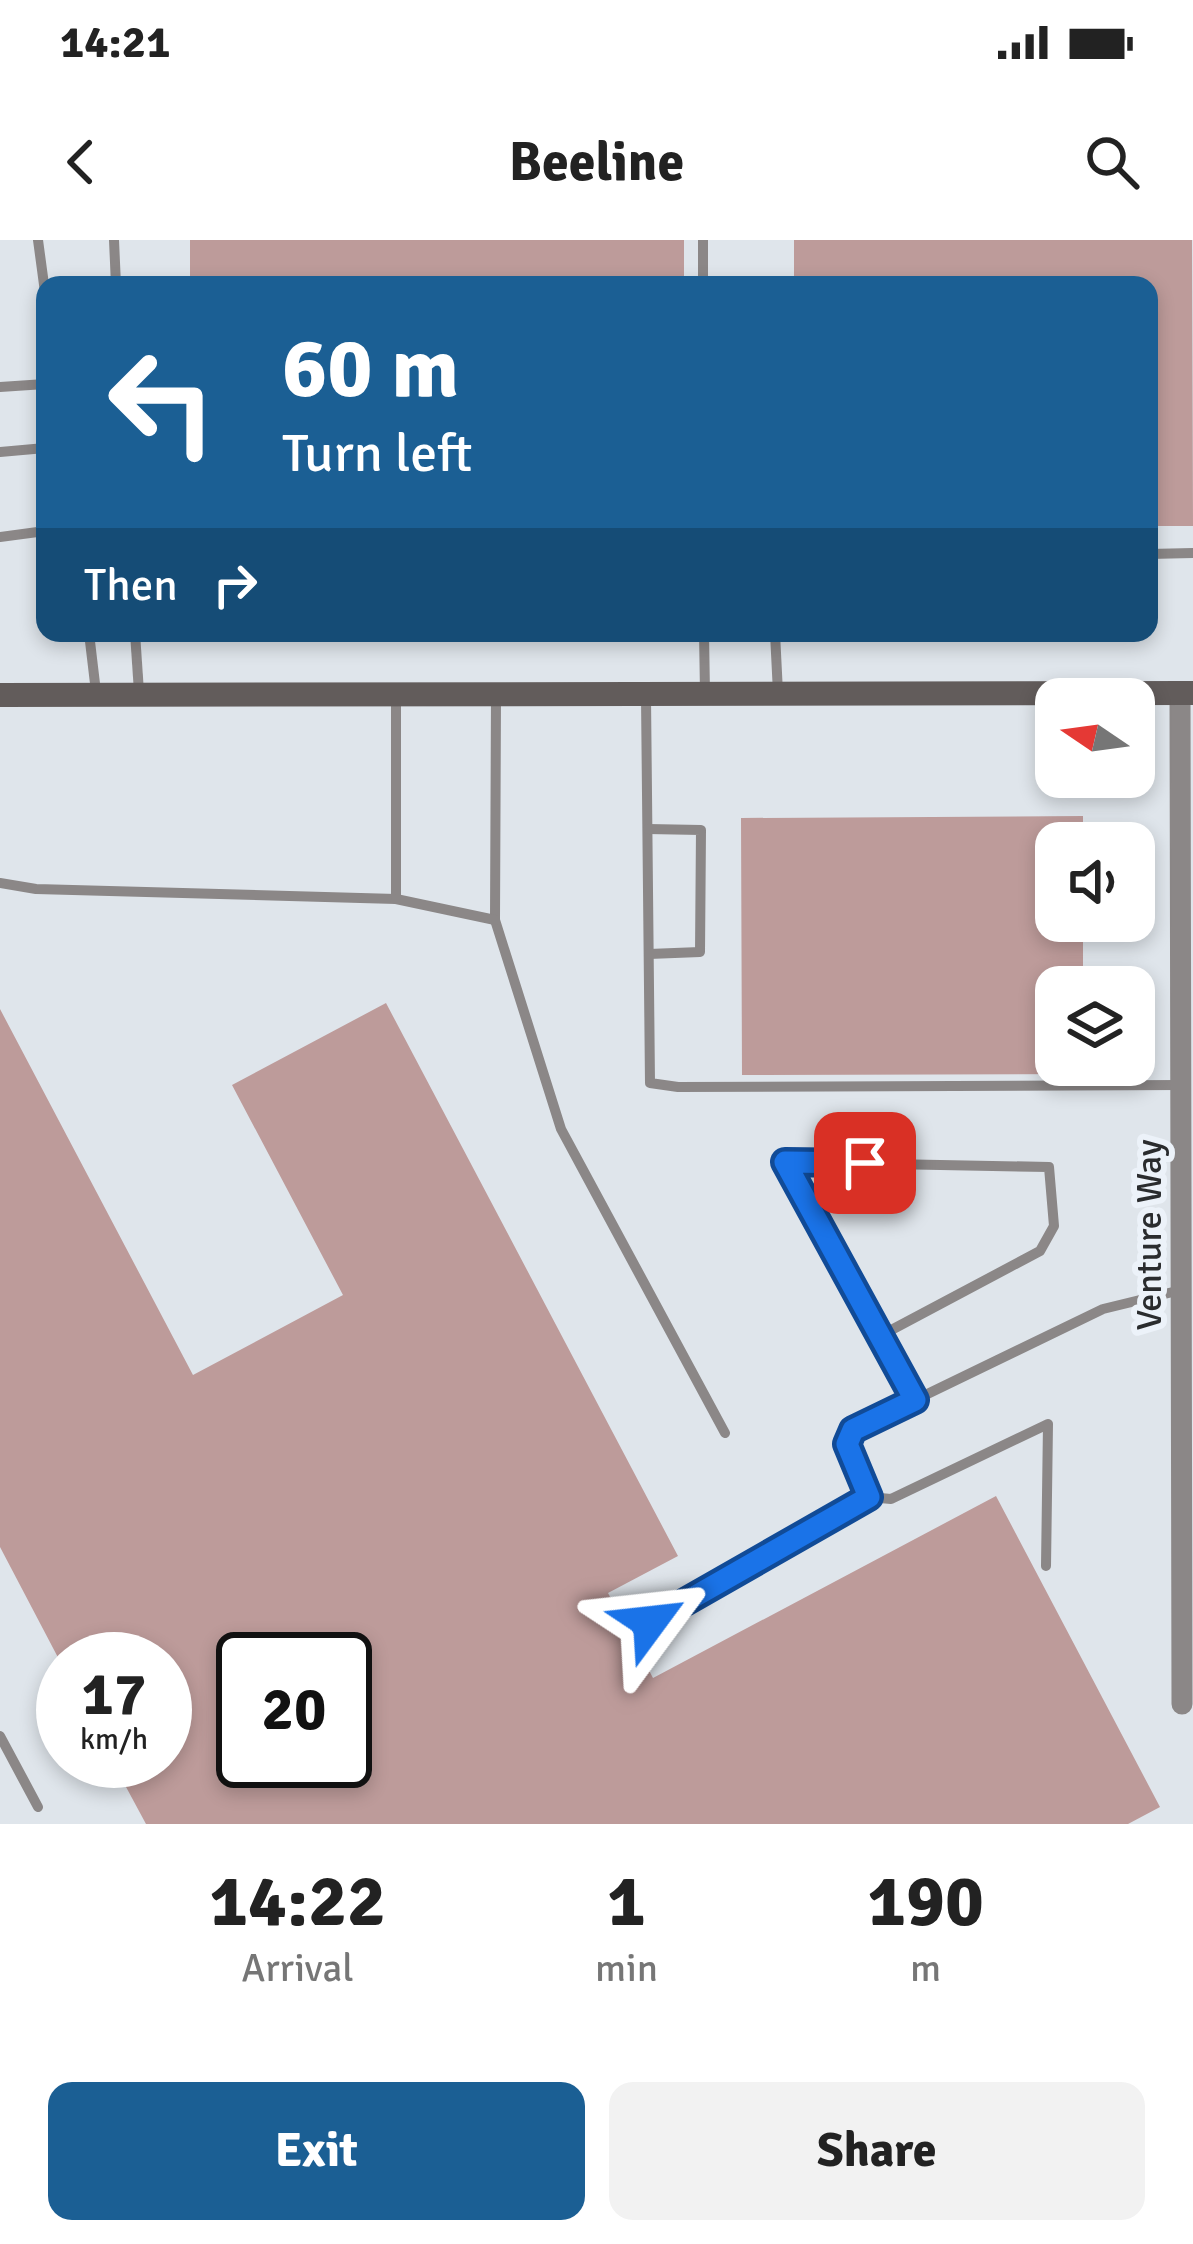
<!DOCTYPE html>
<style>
body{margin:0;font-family:Signika,sans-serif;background:#f2f2f2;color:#222;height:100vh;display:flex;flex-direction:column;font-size:45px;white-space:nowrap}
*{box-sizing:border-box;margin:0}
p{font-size:39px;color:#767676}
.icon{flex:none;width:66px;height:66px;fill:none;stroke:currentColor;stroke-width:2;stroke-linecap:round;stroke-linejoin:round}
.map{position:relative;height:1584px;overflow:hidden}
.details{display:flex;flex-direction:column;background:#fff;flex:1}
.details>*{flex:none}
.banner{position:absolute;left:36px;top:36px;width:1122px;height:366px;border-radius:24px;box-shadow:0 6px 18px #0003;background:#1b5f94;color:#fff;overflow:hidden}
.needle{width:78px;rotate:283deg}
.fabs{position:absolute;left:1035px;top:438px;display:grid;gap:24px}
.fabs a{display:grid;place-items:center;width:120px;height:120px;border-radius:24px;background:#fff;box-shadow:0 6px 18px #0003;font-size:60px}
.speed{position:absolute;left:36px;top:1392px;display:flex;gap:24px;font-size:60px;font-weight:700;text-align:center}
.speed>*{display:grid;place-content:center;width:156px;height:156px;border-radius:50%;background:#fff;box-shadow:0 6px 18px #0003;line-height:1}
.speed small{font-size:30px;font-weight:400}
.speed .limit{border:6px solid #111;border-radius:18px;background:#fff;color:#111}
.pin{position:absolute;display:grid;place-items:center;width:102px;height:102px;color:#fff;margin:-51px;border-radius:24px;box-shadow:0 6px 18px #0006}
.me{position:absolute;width:132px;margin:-66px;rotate:60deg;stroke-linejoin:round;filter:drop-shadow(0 0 9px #0008)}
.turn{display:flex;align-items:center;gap:42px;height:252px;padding:0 48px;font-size:54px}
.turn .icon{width:156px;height:156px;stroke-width:2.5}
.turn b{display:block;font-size:84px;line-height:102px}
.then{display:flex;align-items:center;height:114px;padding:0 48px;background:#0003;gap:24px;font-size:45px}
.eta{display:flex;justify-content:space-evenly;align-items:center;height:204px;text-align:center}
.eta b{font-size:72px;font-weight:700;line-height:84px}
.cta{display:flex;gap:24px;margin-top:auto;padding:24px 48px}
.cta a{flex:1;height:138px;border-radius:24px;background:#1b5f94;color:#fff;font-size:48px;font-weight:700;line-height:138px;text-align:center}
.cta a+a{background:#f2f2f2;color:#222}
.status{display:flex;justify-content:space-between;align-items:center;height:84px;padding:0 60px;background:#fff;direction:ltr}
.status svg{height:33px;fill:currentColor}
header{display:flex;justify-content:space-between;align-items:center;height:156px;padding:0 48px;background:#fff;font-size:54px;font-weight:700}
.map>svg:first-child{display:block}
.building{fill:#bd9b9a;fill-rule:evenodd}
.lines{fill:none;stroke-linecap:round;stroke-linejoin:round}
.service{stroke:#8b8787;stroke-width:10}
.minor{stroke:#8b8787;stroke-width:21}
.secondary{stroke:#625c5b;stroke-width:24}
.route-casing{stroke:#114b97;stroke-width:30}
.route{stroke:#1a73e8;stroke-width:21}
.labels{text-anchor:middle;stroke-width:12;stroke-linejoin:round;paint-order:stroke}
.street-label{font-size:36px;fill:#2a2c2e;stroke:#ecf2f9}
</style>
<div class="status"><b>14:21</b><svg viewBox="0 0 49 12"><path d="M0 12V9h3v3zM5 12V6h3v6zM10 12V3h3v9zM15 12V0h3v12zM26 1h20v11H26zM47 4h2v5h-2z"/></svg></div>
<header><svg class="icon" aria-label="back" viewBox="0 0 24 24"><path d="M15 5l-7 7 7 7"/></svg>Beeline<svg class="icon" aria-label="search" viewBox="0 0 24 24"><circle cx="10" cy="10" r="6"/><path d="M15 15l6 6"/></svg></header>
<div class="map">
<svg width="1193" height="1584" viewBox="0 0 1193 1584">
<rect width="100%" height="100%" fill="#dfe5eb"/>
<g class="building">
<rect x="190" y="0" width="494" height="45"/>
<polygon points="794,0 1192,0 1193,286 1149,286 1149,45 794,45"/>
<polygon points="1083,576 1083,603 1056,603 1056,681 1083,681 1083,747 1056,747 1056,825 1084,825 1084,834 742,835 741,578"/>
<path d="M386,763l292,553 -70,37 45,85 343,-182 164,311 -32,17h-982l-34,-63h53v-102h-102v8l-63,-120v-538l193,366 150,-80 -111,-210zM243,1419h102v102h-102z"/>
</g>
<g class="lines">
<g class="service">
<polyline points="38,0 45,52"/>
<polyline points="114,0 116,45"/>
<polyline points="703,45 703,0"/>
<polyline points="0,147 45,144"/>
<polyline points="0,212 45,208"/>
<polyline points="0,297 45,291"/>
<polyline points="1149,314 1193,313"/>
<polyline points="89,393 96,452"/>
<polyline points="135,393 139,452"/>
<polyline points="704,393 705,453"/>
<polyline points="775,393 778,453"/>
<polyline points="496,457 495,680 561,889 725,1193"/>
<polyline points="646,457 650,843 678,847 1181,845"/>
<polyline points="648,589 701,590 700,712 649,714"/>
<polyline points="0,643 36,649 396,659 396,457"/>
<polyline points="396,659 495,680"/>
<polyline points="880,1096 1040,1011 1054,986 1049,927 785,922 915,1160"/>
<polyline points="869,1257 847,1204 853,1190 1103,1069 1181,1050"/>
<polyline points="650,1382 869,1257 891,1259 1048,1184 1046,1326"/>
<polyline points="0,1496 38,1567"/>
</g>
<polyline class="minor" points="1180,453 1182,1464"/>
<polyline class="secondary" points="0,455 1193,453"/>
</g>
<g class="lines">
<g class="route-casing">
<polyline id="route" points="650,1382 869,1257 847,1204 853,1190 915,1160 785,922 865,923"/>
</g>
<use href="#route" class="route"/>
</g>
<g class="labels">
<g class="street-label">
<text transform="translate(1148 995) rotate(-90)" y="13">Venture Way</text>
</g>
</g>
</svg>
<div class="fabs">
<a><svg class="needle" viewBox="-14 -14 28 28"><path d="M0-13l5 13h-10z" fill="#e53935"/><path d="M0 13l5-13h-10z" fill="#767676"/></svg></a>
<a><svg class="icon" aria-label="sound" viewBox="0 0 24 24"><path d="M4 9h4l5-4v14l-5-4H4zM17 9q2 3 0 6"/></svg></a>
<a><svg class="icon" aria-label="layers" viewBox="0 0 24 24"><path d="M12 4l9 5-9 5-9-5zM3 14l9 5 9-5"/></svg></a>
</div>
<div class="speed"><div>17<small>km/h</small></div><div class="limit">20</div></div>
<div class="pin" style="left:865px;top:923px;background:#d93025"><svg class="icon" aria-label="arrive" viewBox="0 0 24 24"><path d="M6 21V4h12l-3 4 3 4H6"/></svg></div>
<svg class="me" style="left:650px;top:1382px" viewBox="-20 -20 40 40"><path d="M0-17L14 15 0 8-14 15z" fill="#1a73e8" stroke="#fff" stroke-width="4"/></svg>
<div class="banner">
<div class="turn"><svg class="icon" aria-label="left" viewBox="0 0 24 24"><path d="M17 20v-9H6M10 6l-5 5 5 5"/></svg><div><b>60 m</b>Turn left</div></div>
<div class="then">Then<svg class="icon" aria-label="right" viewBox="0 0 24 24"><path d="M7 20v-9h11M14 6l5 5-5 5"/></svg></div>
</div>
</div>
<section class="details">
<div class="eta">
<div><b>14:22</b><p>Arrival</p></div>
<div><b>1</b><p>min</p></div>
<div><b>190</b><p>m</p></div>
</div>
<div class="cta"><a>Exit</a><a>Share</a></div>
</section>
